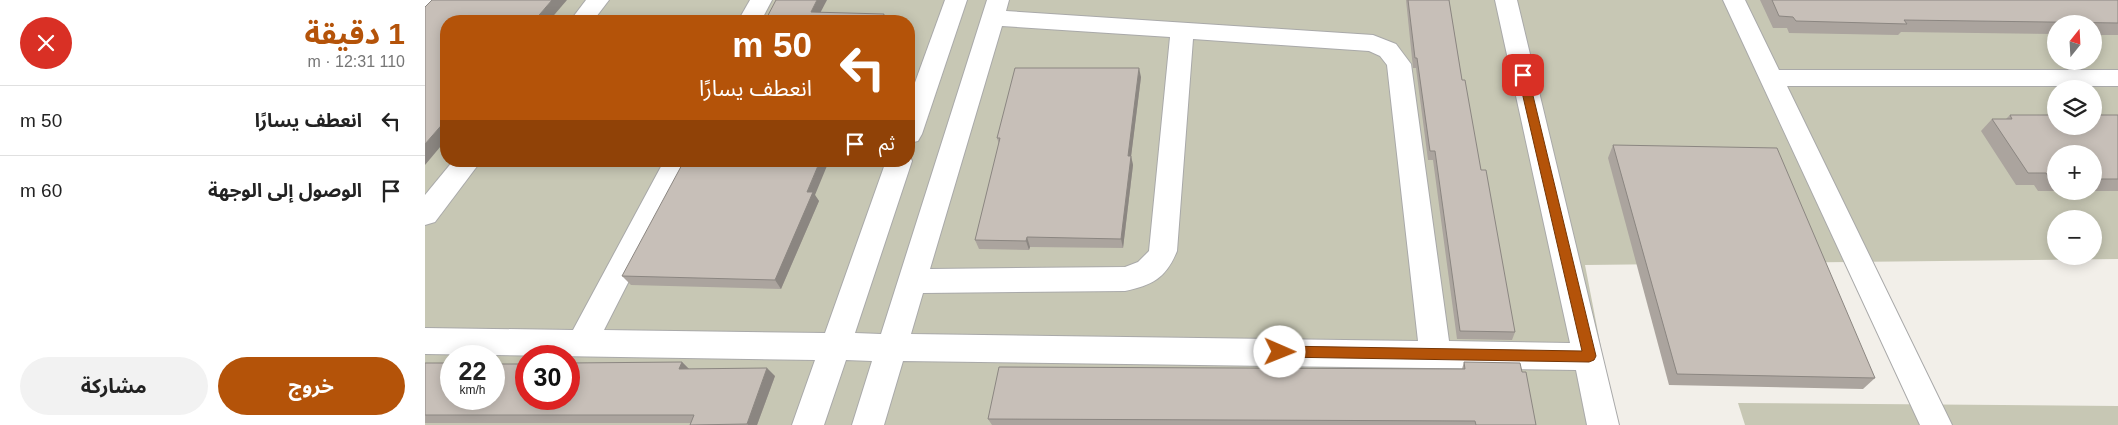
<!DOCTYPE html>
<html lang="ar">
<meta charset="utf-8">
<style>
body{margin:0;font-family:Arial,"Noto Sans Arabic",sans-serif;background:#f2f2f2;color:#222;direction:rtl;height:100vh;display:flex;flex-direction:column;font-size:19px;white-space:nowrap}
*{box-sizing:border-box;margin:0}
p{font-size:16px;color:#767676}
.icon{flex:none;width:28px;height:28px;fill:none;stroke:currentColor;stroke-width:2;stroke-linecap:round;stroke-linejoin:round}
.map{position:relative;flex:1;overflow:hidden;direction:ltr}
.side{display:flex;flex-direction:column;background:#fff;width:425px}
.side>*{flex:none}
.hud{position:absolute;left:15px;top:15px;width:475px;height:152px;border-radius:20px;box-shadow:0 2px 12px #0003;direction:rtl;background:#b45309;color:#fff;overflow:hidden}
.needle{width:32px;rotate:18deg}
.buttons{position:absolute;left:1622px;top:15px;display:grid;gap:10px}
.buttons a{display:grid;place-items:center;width:55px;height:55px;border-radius:50%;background:#fff;box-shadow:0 2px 12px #0003;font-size:25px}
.speed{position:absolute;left:15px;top:345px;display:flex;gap:10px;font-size:25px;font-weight:700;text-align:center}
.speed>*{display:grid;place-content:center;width:65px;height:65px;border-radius:50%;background:#fff;box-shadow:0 2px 12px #0003;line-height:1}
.speed small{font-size:12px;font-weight:400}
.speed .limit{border:8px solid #d22;background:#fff;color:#111}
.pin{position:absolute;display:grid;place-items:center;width:42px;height:42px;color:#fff;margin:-21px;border-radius:10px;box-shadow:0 2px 8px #0006}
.me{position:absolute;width:55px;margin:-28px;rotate:91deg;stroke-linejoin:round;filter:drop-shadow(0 0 4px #0008)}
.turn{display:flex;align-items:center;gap:18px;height:105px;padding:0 20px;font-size:22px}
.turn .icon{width:65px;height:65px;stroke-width:2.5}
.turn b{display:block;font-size:35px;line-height:42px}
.then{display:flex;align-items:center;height:48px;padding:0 20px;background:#0003;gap:10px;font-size:19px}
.round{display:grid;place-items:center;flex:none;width:52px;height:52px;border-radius:26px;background:#f2f2f2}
.head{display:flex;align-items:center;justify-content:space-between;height:85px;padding:0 20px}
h1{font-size:30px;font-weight:700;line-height:38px;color:#b45309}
.action{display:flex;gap:10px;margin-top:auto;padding:10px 20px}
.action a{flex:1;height:58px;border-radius:30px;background:#b45309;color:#fff;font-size:20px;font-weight:700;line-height:58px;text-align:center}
.action a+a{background:#f2f2f2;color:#222}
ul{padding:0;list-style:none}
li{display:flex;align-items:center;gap:15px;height:70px;padding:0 20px;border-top:1px solid #e0e0e0}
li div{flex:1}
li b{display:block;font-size:19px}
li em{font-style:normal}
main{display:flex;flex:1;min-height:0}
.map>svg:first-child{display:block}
.construction{fill:#c7c7b4;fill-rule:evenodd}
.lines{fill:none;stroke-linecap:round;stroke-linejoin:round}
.minor-casing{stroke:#a9a9a9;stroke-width:2}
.minor{fill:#fff;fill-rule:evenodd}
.wall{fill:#aba49e}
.shaded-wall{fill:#8b8681}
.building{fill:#c7bfb8;stroke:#8b8681}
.route{fill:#b45309;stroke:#753606}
</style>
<main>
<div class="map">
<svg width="1693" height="425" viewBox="0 0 1693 425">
<rect width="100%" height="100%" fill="#f2efe9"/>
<g class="construction">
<path d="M0,0h1693v259l-533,6 31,160h-1191zM21,21h463v140h-463zM1631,24h38v37h-38zM1631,89h38v37h-38zM1631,154h38v37h-38zM1631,219h38v37h-38zM26,356h43v43h-43zM101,356h43v43h-43z"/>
<polygon points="1313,403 1693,406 1693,425 1320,425"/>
</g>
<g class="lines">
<g class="minor-casing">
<g id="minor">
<polygon points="0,0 13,0 8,8 0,10"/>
<polygon points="161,0 184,0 168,21 145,21"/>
<polygon points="325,0 347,0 336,21 313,21"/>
<polygon points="520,0 542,0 497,134 493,141 484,143 484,99"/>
<path d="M562,0h22l-3,11 367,24 23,9 15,20 38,277 121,2 -75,-343h22l102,425h-32l-11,-55 -673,-9 -19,64h-32l20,-64 -26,-1 -22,65h-32l23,-65 -390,-6v-26l148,2 91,-169h26l-86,169 221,3 61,-172h23v-6l3,6 -57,172 26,1zM577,26l168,11 -21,214 -11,11 -13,5 -195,2zM768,39l176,12 11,5 7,9 31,276 -507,-7 12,-41 202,-2c28,-6 41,-13 52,-40z"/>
<polygon points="1298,0 1320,0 1354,70 1693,70 1693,86 1362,86 1527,425 1495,425"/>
<polygon points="28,161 56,161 10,222 0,225 0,195"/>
</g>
</g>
<use href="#minor" class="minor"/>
</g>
<g class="wall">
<polygon points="981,0 1024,0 1037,80 1090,332 1087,340 1032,339 1008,160 1003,160 991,68 988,68"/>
<polygon points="1335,0 1693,0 1693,35 1669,35 1669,24 1631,24 1631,34 1476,32 1473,35 1364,33 1362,28 1348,28"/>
<polygon points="716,77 706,156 708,165 698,248 605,247 604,250 554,249 550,240 574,144 572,138"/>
<polygon points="1585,115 1693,115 1693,191 1669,191 1669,154 1631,154 1631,191 1613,191 1609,185 1591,185 1556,131 1567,119 1581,119"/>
<polygon points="1188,145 1450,378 1438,389 1244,385 1183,158"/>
<polygon points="390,195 394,201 356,289 206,285 197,276"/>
<polygon points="257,362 264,369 350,376 332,425 265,425 266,423 0,423 0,363 101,399"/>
<polygon points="1039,362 1097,372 1111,425 567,425 563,419 1037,369"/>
</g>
<g class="shaded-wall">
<polygon points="127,0 142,0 124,21 109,21"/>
<polygon points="392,0 402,0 391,21 386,12"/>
<polygon points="459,14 462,21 456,21"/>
<polygon points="714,68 716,77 705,165 703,156"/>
<polygon points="21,120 21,140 0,165 0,144"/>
<polygon points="706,156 708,165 698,248 696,239"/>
<polygon points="395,161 404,161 390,195 394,201 356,289 350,280 382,192"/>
<polygon points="602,237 605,247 604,250 601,241"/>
<polygon points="257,362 266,371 254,369"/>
<polygon points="342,368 350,376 332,425 323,425 322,424"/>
</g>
<g class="building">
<polygon points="7,0 127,0 109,21 21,21 21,120 0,144 0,7"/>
<polygon points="351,0 392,0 386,12 459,14 456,21 340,21"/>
<polygon points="983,0 1024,0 1037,80 1040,80 1056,170 1061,170 1090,332 1035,331 1010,151 1005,151 992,58 990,58"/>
<polygon points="1347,0 1693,0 1693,23 1479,20 1482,24 1371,21 1368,17 1354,16"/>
<polygon points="590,68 714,68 703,156 706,156 696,239 602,237 601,241 550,240 575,138 572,138"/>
<polygon points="1585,115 1631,115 1631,126 1669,126 1669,115 1693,115 1693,179 1669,179 1669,154 1631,154 1631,179 1625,179 1621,173 1603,173 1567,119 1587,119"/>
<polygon points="1188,145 1352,148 1450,378 1252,374"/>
<polygon points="259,161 395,161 382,192 388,192 350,280 197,276"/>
<polygon points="257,362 254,369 342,368 322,424 265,425 269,415 0,415 0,363 26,363 26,399 69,399 69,364 101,364 101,399 144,399 144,363"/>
<polygon points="1039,362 1095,363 1097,372 1101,372 1111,425 1051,425 1050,421 563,419 574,367 1040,369"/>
</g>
<polygon class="route" points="1098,72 1103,75 1171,356 1169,360 1164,362 855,357 851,356 849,352 851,348 855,346 1157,351 1093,75"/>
</svg>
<div class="buttons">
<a><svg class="needle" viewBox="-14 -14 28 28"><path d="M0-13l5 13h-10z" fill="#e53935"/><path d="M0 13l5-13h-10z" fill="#767676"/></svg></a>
<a><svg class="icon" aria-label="layers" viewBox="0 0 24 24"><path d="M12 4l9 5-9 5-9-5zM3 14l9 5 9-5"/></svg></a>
<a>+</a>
<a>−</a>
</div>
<div class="speed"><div>22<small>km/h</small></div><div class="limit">30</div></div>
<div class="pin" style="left:1098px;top:75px;background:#d93025"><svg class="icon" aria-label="arrive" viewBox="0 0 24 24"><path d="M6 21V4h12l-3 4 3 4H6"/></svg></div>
<svg class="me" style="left:855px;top:352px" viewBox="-20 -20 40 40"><circle r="19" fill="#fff"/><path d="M0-13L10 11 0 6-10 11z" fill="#b45309"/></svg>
<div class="hud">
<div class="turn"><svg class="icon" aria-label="left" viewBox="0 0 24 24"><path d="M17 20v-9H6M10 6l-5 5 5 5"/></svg><div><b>50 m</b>انعطف يسارًا</div></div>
<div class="then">ثم<svg class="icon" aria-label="arrive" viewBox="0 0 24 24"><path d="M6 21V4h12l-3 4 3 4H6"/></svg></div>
</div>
</div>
<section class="side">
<div class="head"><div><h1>1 دقيقة</h1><p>110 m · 12:31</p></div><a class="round" style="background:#d93025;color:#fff"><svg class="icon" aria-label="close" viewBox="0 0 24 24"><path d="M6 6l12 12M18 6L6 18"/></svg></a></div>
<ul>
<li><svg class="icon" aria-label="left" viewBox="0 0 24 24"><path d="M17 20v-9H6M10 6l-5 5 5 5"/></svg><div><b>انعطف يسارًا</b></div><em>50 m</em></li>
<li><svg class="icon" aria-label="arrive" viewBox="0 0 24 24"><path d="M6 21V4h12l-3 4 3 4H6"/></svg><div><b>الوصول إلى الوجهة</b></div><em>60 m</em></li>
</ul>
<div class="action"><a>خروج</a><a>مشاركة</a></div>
</section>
</main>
